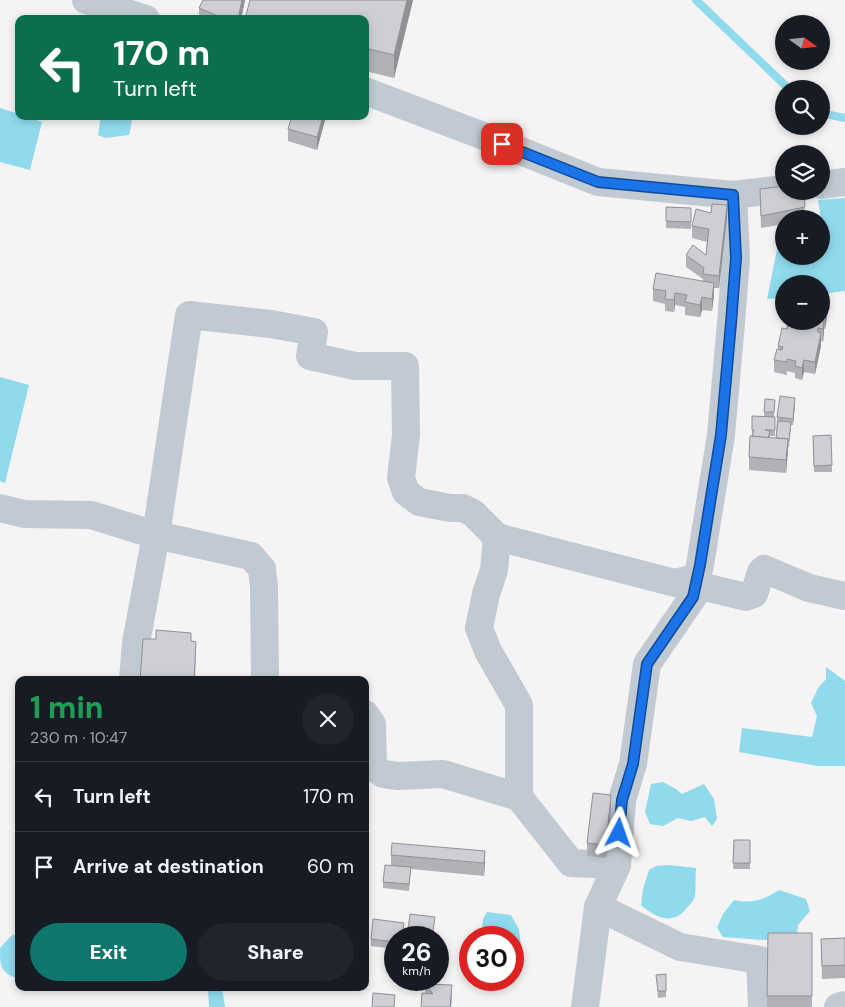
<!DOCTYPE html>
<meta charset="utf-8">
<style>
body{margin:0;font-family:"DM Sans",sans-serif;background:#20242c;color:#f1f3f6;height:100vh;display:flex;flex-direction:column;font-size:19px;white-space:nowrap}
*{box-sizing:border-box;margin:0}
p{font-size:16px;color:#9ea1a6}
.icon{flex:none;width:28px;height:28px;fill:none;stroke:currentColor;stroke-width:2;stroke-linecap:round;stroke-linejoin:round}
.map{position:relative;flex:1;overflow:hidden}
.panel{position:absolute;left:15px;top:676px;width:354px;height:315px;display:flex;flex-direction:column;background:#171b24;border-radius:10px;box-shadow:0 2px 8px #0003}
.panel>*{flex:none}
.banner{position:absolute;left:15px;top:15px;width:354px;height:105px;border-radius:10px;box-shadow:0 2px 8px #0003;background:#0b6e4f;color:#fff;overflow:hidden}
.needle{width:32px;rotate:105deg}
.tools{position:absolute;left:775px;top:15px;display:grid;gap:10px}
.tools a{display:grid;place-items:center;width:55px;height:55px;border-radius:50%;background:#171b24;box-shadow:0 2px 8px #0003;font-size:25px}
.speed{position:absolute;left:384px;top:926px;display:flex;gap:10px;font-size:25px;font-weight:700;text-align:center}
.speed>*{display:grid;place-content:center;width:65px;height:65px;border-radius:50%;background:#171b24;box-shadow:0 2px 8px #0003;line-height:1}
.speed small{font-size:12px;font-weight:400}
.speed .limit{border:8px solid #d22;background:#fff;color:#111}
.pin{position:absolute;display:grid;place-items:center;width:42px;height:42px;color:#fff;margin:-21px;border-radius:10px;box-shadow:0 2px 8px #0006}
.me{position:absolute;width:55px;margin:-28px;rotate:4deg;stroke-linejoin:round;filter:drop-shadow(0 0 4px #0008)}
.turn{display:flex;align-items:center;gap:18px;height:105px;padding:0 15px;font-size:22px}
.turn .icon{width:65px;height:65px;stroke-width:2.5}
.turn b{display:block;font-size:35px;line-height:42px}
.round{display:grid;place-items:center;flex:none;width:52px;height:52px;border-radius:26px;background:#20242c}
.summary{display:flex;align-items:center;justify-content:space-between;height:85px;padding:0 15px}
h1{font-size:30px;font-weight:800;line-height:38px;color:#1e9e55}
.cta{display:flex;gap:10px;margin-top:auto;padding:10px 15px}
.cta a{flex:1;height:58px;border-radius:30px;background:#0f766e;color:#fff;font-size:20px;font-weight:800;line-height:58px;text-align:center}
.cta a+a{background:#20242c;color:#f1f3f6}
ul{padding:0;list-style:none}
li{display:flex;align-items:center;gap:15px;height:70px;padding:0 15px;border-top:1px solid #363941}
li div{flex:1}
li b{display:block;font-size:19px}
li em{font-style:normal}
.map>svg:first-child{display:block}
.water{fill:#90daee}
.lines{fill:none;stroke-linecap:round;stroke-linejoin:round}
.stream{stroke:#90daee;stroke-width:8}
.minor{stroke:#c1cad2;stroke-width:28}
.wall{fill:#b0b2b7}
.shaded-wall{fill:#909195}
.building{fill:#cdcfd5;stroke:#909195}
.route-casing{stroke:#114b97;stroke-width:12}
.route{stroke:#1a73e8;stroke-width:9}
</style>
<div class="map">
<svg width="845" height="1007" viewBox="0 0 845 1007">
<rect width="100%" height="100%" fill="#f5f3f3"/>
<g class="water">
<polygon points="0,108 19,114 19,116 25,116 42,122 30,170 0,162"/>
<polygon points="101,116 133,116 129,135 105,138 98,135"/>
<polygon points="845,198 845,291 821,294 821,284 784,284 784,298 767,299 780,235 784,235 784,256 821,256 821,233 823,233 818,200"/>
<polygon points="0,377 29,385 5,483 0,481"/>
<polygon points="826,667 845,681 845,766 818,766 739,752 742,728 812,737 817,716 811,703 818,688 826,679"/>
<polygon points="663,782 676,789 682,794 704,784 714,799 717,819 712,826 705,817 691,821 678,818 663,826 650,824 645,812 651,784"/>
<path d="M668,865l28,3c-1,9 0,19 -1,28 -1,5 -6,9 -9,13 -14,17 -31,8 -45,-4l2,-16 6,-19 7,-4z"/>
<path d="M779,890l27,9 4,12 -12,14 -1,12 -32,3 -42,-3 -6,-9 6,-14 11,-14c19,4 29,0 45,-10z"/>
<polygon points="487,912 511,915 519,929 522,955 513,960 512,938 481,937 483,919"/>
<path d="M19,932v47c-19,-6 -19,-13 -19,-31l11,-12z"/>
<polygon points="208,988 222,988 225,1007 209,1007"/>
</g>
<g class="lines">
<g class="stream">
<polyline points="696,0 789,89"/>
<polyline points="821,113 845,118"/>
</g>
<g class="minor">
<polyline points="86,0 146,19"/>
<polyline points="365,91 486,137 598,182 733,195 784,189"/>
<polyline points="821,185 845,182"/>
<polyline points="0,508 24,514 91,515 156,535 251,556 262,569 264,587 265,680"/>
<polyline points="497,537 675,583 698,577"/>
<polyline points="696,585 746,597 754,594 761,572 764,569 809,588 845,596"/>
<polyline points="133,680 136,643 156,535 189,315 271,324 314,332 310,356 355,366 405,366 406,435 401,478 406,492 419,502 450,508 463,508 473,513 497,537 494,570 486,594 479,628 488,651 519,705 519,797 571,863 617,865"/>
<polyline points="365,714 372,724 373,767 383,774 398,776 443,774 519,797"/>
<polyline points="598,907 680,947 760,960 762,1007"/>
<polyline points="585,1007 598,907 617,865 622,800 633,764 647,664 693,597 700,565 721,435 731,323 736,258 733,195"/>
<polyline points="838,1007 845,1005"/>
</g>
</g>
<g class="wall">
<polygon points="203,0 245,0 241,19 199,19 199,8"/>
<polygon points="413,0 394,78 365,71 365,19"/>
<polygon points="326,116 317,150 288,141 288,129"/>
<polygon points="760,189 804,191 805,219 784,219 784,224 761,228"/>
<polygon points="666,207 691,208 691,229 666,228"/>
<polygon points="727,218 719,288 714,288 714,295 712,311 702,310 700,317 685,315 685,307 675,305 674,312 665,311 665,304 653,301 653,289 703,281 703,279 686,267 686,255 706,255 707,242 692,238 692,226"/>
<polygon points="821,298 828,311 825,329 824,329 823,342 821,341 821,346 815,374 804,372 802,380 795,378 795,373 787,371 787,375 774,372 774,360 778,350 778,346 787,329 787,321 821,321"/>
<polygon points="765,399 775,400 774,416 775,417 775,436 770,436 770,438 776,438 777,417 795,404 793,425 791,425 789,447 788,447 786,473 749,470 749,457 752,436 752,416 764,416"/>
<polygon points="831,435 832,472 814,472 813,436"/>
<polygon points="611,807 606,858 587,856 587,843"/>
<polygon points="734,840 750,840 750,869 733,869"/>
<polygon points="391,855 485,863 484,876 411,869 409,891 383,888 383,882 391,865"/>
<polygon points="404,929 395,938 395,949 371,946 371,939"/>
<polygon points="768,933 812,933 812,1007 767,1007"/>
<polygon points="845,938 845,978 822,979 821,939"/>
<polygon points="666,974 666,997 658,998 656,975"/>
<polygon points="425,984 452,998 451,1007 421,1007 425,993"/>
</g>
<g class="shaded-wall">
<polygon points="242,0 245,0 241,19 238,19"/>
<polygon points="407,0 413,0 394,78 394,55"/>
<polygon points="323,116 326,116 317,150 317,137"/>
<polygon points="727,205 727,218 719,288 719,276"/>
<polygon points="714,283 714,295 712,311 712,299"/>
<polygon points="675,293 675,305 674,312 674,300"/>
<polygon points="702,297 702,310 700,317 700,305"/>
<polygon points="828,299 828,311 825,329 825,316"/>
<polygon points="824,320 824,333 823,342 823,329"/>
<polygon points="821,333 821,346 815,374 815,362"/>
<polygon points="804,360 804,372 802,380 802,368"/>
<polygon points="795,398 795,404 793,425 793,419"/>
<polygon points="788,439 788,452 786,473 786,460"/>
<polygon points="196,642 195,680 194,680"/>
<polygon points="611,795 611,807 606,858 606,845"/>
<polygon points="485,851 485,863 484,876 484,863"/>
<polygon points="452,985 451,1007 450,1007"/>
</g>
<g class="building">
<polygon points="203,0 242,0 238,19 225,19 199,8"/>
<polygon points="250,0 407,0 394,55 365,48 365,19 245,19"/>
<polygon points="292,116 323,116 317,137 288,129"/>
<polygon points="784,186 784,191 804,191 805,207 761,216 760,189"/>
<polygon points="712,204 727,205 719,276 703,274 704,268 686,255 693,245 706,255 709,229 692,226 696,209 711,213"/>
<polygon points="666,207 691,208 691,222 666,221"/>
<polygon points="656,273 714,283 712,299 702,297 700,305 685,302 687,295 675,293 674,300 665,299 666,291 653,289"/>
<polygon points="821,298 828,299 825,316 821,316"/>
<polygon points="821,320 824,320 823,329 818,328 818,332 821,333 815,362 804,360 802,368 795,366 796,361 787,359 787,362 774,360 777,349 782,350 783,347 778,346 782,328 787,329 787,326 789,327 790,321 821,321"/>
<polygon points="780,396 795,398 793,419 777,417"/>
<polygon points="765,399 775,400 774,412 764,412"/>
<polygon points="752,416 775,417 775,430 765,430 770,431 768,438 752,436 754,430 752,430"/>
<polygon points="778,421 791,422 789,441 788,440 788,439 776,438"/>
<polygon points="831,435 832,465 814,466 813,436"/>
<polygon points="750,436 788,439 786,460 749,457"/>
<polygon points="156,630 191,633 191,641 196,642 194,680 140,680 143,639 156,639"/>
<polygon points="593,793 611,795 606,845 587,843"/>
<polygon points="734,840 750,840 750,863 733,863"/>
<polygon points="392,843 485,851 484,863 391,855"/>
<polygon points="385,865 411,867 409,884 383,882"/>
<polygon points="410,914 435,917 432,938 407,938"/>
<polygon points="373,919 404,923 402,938 395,938 395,942 371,939"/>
<polygon points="768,933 812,933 812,996 767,996"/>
<polygon points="845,938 845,965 822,966 821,939"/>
<polygon points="666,974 666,991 658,991 656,975"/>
<polygon points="425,984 452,985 450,1007 421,1007 422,993 433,994"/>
<polygon points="373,993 395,995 394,1007 372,1007"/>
</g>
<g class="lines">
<g class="route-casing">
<polyline id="route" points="502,144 598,182 733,195 736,258 731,323 721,435 700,565 693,597 647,664 633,764 622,800 619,833"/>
</g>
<use href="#route" class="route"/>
</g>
</svg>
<div class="tools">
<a><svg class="needle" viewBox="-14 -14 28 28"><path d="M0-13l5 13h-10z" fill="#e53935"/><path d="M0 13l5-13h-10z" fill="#9ea1a6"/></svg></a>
<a><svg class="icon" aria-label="search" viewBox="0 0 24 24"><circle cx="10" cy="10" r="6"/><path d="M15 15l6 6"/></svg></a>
<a><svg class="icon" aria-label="layers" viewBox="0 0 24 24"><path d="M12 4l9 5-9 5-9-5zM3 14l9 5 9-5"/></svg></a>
<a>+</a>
<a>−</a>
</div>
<div class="speed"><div>26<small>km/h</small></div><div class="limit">30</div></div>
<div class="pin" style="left:502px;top:144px;background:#d93025"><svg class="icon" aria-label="arrive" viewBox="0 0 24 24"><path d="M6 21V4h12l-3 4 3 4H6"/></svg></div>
<svg class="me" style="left:619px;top:833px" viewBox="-20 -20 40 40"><path d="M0-17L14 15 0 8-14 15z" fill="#1a73e8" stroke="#fff" stroke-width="4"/></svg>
<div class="banner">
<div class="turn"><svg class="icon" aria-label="left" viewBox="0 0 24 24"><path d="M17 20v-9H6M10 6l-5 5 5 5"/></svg><div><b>170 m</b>Turn left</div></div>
</div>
<section class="panel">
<div class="summary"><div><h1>1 min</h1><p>230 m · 10:47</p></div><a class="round"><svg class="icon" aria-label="close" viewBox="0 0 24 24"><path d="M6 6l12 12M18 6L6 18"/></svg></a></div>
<ul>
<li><svg class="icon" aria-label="left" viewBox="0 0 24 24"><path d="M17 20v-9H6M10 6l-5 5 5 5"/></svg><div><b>Turn left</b></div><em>170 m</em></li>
<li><svg class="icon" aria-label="arrive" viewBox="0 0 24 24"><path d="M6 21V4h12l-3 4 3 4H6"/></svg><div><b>Arrive at destination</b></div><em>60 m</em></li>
</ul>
<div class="cta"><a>Exit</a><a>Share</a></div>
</section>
</div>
